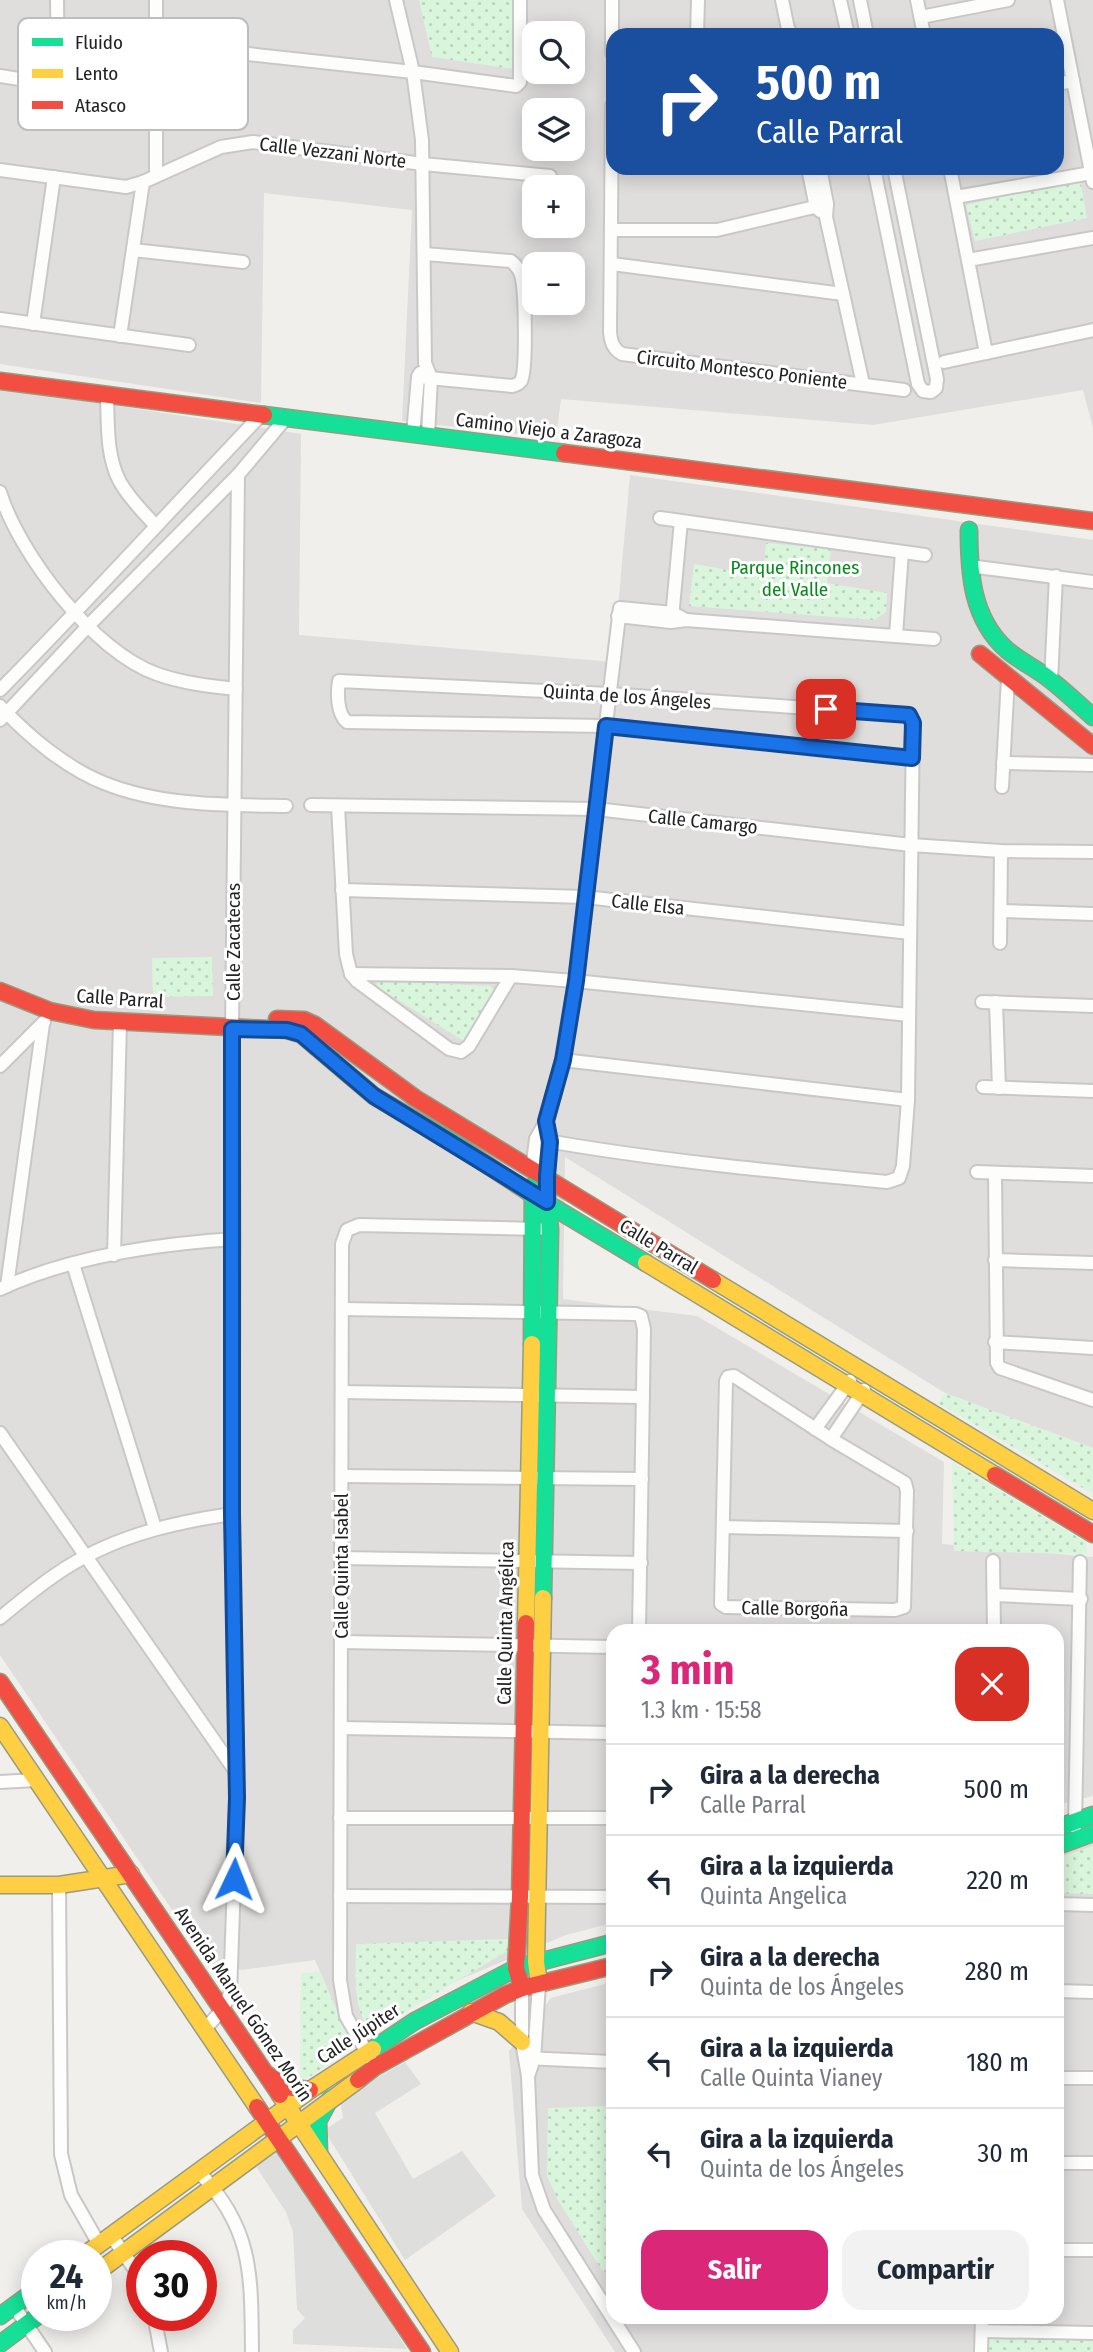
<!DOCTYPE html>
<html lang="es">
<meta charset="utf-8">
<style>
body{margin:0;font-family:"Fira Sans Condensed",sans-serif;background:#f2f2f3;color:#1f2937;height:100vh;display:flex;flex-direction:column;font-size:26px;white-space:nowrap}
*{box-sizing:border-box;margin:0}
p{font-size:23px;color:#747a83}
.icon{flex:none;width:38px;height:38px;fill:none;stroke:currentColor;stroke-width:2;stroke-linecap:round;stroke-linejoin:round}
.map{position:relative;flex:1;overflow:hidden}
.panel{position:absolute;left:606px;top:1624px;width:458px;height:700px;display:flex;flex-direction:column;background:#fff;border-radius:21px;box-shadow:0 4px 18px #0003}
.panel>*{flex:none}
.top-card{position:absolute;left:606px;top:28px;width:458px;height:147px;border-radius:21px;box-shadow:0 4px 18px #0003;background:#1a4fa0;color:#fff;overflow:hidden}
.fabs{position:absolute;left:522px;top:21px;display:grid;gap:14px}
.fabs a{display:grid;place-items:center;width:63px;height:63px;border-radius:14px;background:#fff;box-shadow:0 4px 18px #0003;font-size:35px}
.speed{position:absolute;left:21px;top:2240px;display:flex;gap:14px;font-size:35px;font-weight:700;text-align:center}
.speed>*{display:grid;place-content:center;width:91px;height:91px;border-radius:50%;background:#fff;box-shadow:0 4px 18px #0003;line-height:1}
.speed small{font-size:18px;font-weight:400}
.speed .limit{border:10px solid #d22;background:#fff;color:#111}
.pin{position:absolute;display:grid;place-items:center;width:60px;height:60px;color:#fff;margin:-30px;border-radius:14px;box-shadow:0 4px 10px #0006}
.me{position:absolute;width:77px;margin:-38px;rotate:2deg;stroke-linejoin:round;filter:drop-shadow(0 0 5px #0008)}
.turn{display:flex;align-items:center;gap:24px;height:147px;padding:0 35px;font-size:32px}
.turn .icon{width:91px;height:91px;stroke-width:2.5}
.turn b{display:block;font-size:49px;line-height:60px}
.round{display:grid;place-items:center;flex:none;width:74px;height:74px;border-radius:21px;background:#f2f2f3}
.summary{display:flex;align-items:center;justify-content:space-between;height:119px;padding:0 35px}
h1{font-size:42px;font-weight:700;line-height:52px;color:#db2777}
.action{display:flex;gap:14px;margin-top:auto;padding:14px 35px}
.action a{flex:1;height:80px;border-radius:21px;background:#db2777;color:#fff;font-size:28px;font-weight:700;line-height:80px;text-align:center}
.action a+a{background:#f2f2f3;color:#1f2937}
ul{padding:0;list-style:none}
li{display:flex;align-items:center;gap:21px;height:91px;padding:0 35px;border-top:2px solid #e0e1e3}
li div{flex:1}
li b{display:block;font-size:26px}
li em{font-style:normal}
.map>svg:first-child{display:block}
.residential{fill:#dfdedc;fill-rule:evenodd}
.religious{fill:#dededc}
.park{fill:url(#park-dots)}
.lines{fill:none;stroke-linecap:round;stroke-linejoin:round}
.street-casing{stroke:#c9c8c7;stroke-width:16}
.fast-casing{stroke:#979c81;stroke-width:19}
.slow-casing{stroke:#979c81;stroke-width:19}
.jam-casing{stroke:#979c81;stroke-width:19}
.street{stroke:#fdfdfc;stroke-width:12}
.fast{stroke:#16e098;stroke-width:16}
.slow{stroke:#ffcf43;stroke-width:16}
.jam{stroke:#f24e42;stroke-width:16}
.route-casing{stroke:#114b97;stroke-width:18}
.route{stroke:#1a73e8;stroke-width:12}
.labels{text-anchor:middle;stroke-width:6;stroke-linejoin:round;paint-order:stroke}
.street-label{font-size:19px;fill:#222;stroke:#fff}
.park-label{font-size:19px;fill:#07891c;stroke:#fff}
.key{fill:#fff;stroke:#bdbdbd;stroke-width:2}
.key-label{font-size:19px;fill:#222}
</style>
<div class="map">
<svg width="1093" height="2352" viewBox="0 0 1093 2352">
<defs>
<pattern id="park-dots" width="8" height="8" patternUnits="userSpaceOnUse" patternTransform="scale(1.75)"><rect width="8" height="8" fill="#d9f6dc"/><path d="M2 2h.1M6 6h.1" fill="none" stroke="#bad3bc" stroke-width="1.8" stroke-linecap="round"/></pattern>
</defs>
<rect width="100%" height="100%" fill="#f0efeb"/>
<g class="residential">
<path d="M0,0h1093v428l-10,-38 -210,35 -312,-26 -5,39 -154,-17 10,-211 -148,-17 -3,210 -261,-39zM534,33h38v39h-38zM612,35h445v133h-445zM534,110h38v39h-38zM534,187h38v39h-38zM534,264h38v39h-38z"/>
<polygon points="0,388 301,434 299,635 613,662 630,475 1093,540 1093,1448 945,1393 565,1157 563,1299 697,1316 944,1462 942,1544 1093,1557 1093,1796 1057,1805 1057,1631 612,1631 612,1923 566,1935 463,1978 348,2037 315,1960 242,1970 208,1963 0,1655"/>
<polygon points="1093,1841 1093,2352 615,2352 522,2209 509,2051 551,1998 612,1982 612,2317 1057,2317 1057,1853"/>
</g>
<g class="religious">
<polygon points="405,2062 421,2084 375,2113 413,2179 462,2151 496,2196 405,2260 324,2130 343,2118 340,2099"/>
<polygon points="277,2139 407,2349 293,2344 293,2330 305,2318 297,2309 293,2232 286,2212 257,2168 268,2146"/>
</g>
<g class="park">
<polygon points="419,0 515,0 514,69 432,57"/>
<polygon points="1080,179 1087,218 975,241 966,205"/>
<polygon points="766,543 831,549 827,583 887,593 886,612 874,620 689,606 694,564 763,576"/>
<polygon points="212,957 213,996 153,997 152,958"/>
<polygon points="377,981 490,986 496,992 467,1043 377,987"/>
<polygon points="945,1393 1093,1448 1093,1494 938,1403"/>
<polygon points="952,1462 1086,1542 1087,1554 954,1551"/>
<polygon points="1093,1846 1093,1894 1057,1893 1057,1858"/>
<path d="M509,1939v11l-139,83c-18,-29 -14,-57 -14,-89z"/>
<polygon points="320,1972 348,2037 346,2052 308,2078 300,2078 301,1973"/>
<polygon points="612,2106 612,2275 611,2276 601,2269 558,2200 547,2176 548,2108"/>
<polygon points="987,2338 1093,2339 1093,2352 987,2352"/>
</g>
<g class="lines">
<g class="street-casing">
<g id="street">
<polyline points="396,0 413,72 422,140 425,363 431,378 428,436"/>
<polyline points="612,0 612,53"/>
<polyline points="782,0 788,29 793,35"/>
<polyline points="840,0 848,35"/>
<polyline points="860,0 867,35"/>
<polyline points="917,0 924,35"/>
<polyline points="1057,0 1093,182"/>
<polyline points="921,17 1008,0"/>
<polyline points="697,35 698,0"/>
<polyline points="156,44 413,72 516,86 520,82 520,0"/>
<polyline points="0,76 50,84 58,78 57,0"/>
<polyline points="1057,84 1073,81"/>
<path d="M612,106l-2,226c1,10 3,17 12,22l282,36"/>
<polyline points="808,168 816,207 820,211"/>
<polyline points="820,168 827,204 826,217 863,384"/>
<polyline points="874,168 918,384 923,391 931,392 936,388 937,379 894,168"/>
<polyline points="950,168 986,353"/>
<polyline points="0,170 126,187 143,182 221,147 253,142 423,164 550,176"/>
<polyline points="156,176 156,0"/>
<polyline points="956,197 1091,173"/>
<polyline points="613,230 717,230 827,204"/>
<polyline points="133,250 243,262"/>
<polyline points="968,260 1093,238"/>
<polyline points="612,264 843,294"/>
<polyline points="0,319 189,345"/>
<polyline points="33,324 54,177"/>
<polyline points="120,336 143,182"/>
<polyline points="944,362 1093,330"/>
<path d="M418,377l94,9c4,-1 6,-1 9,-5 6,-10 4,-88 1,-102 -1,-8 -5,-13 -11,-18l-86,-7"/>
<path d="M107,394c1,29 -1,62 13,88 9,16 23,30 35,43"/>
<polyline points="413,434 418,377 420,373"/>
<path d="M0,492c19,62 94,160 157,182 25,9 52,12 79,15"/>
<polyline points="660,518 925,555"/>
<polyline points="969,566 1093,582"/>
<polyline points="618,616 671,622 686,620 934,639"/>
<polyline points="672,618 681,521"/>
<polyline points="896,635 902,552"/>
<polyline points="1051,681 1056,576"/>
<path d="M0,690c89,-90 173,-183 261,-275"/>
<path d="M0,706c28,30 66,62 104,77 57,23 122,22 182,23"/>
<polyline points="0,720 88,626 238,475 286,418"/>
<polyline points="1003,763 1093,765"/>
<polyline points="1002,787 1008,678"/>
<polyline points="311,805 596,809 911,845 1001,851 1093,852"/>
<polyline points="338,806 346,954 351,974 357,981 449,1049 461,1052 469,1046 511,976"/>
<polyline points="342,890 585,897 910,933"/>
<polyline points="1001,911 1093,914"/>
<polyline points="1000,943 1001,851"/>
<polyline points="351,974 511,976 575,981 909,1015"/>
<polyline points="982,1002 1093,1006"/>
<polyline points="996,1002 999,1088"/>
<polyline points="563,1060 908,1100"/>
<polyline points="0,1066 44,1022"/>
<polyline points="983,1087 1093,1091"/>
<path d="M536,1139c117,21 234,32 351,43l12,-4 4,-12 5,-66 5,-378 -6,-7 -298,-21 -270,-13c-2,12 -2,33 8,41l258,4 307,32"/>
<polyline points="532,1169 536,1139 546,1121 563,1060 575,981 620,608 673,613 686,620"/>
<polyline points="977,1172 1093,1176"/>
<polyline points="995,1173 997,1363 1000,1368 1093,1400"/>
<polyline points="547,1176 550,1142 549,1135"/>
<polyline points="114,1255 120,1022"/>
<polyline points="995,1260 1093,1263"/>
<polyline points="73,1264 155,1528"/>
<polyline points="7,1286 43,1024"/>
<path d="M0,1289c71,-33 156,-45 234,-50"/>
<polyline points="342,1309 636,1314 641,1316 644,1329 639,1631"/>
<polyline points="995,1342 1093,1348"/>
<polygon points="734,1376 831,1439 905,1483 907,1491 904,1607 895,1610 726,1607 721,1604 726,1381 728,1377"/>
<polyline points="342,1392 643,1397"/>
<polyline points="815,1429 850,1381"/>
<polyline points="0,1433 236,1772"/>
<polyline points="831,1439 864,1390"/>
<polyline points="342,1476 642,1479"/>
<polyline points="723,1527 907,1531"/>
<polyline points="341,1558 641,1563"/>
<polyline points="993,1561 994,1631"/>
<polyline points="994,1595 1081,1599"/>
<path d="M0,1618c18,-15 36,-30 55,-43 53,-37 114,-52 177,-61"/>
<polyline points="341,1642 612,1647"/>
<polyline points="341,1728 612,1733"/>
<polyline points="0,1782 36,1780"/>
<polyline points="340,1818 612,1818"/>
<polyline points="1075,1827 1080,1562"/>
<polyline points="59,1885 61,2154 71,2195 99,2244"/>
<polyline points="340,1896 612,1897"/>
<polyline points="1057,1904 1093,1905"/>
<polyline points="522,1988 522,2042 528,2076 532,2175 544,2210 634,2352"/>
<polyline points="1057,1991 1093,1992"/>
<polyline points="204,2030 222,2010 230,1994 237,1798 232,1514 234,1239 232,1029 238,475"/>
<polyline points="370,2058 346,2016 340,1980 342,1244 347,1230 359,1225 539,1229"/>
<polyline points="525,2058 612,2062"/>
<polyline points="528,2076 534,2059 539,1984"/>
<polyline points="1057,2078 1093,2078"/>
<polyline points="1057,2163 1093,2163"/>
<path d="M199,2172c55,58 52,104 53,180"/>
<polyline points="111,2235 142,2280"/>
<polyline points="1057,2250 1093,2250"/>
<polyline points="14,2306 45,2352"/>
<polyline points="154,2315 161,2352"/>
<polyline points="982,2331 1093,2333"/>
<polyline points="981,2352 982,2317"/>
</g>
</g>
<g class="fast-casing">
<g id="fast">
<polyline points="264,415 564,453"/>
<path d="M969,530c0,44 3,89 38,120 13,11 28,18 41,28 16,12 30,26 45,39"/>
<polyline points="315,1046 374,1096 454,1143 533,1195 646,1263"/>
<polyline points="532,1344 533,1186"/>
<polyline points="543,1598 550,1230 547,1195"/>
<polyline points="1057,1828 1093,1815"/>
<polyline points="1057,1846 1093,1833"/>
<polyline points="373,2049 415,2021 516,1968 612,1943"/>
<polyline points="319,2153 318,2121 330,2099"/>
<polyline points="0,2316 37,2289"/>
<polyline points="0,2344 39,2315"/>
</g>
</g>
<g class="slow-casing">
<g id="slow">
<polyline points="646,1263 995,1475"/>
<polyline points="713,1280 1093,1511"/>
<polyline points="526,1623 532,1344"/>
<polyline points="0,1726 257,2107"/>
<polyline points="0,1885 59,1885 131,1874"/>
<polyline points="539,1984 536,1962 543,1598"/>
<polyline points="471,2012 499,2022 522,2042"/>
<polyline points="280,2095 450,2352"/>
<polyline points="83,2256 310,2090 373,2049"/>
<polyline points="96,2273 358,2080"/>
</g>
</g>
<g class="jam-casing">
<g id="jam">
<polyline points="0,381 264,415"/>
<polyline points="564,453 1093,521"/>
<polyline points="980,654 1093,746"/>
<polyline points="0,991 50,1011 94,1020 287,1030 301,1034 315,1046"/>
<polyline points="277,1019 304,1020 315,1025 415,1098 713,1280"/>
<polyline points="995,1475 1093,1534"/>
<polyline points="0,1682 280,2095"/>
<polyline points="522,1988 516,1968 520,1897 526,1623"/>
<polyline points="268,2075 285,2087 310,2090"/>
<polyline points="358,2080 375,2067 505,1995 522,1988 612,1966"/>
<polyline points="257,2107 422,2352"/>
</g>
</g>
<use href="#street" class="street"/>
<use href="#fast" class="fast"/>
<use href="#slow" class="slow"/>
<use href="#jam" class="jam"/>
</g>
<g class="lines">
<g class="route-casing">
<polyline id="route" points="234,1879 237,1798 232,1514 232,1029 287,1030 301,1034 374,1096 547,1202 547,1176 550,1142 546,1121 563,1060 576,981 606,726 912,758 913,723 909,715 826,709"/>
</g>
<use href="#route" class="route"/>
</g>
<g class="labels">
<g class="street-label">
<text transform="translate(333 152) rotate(7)" y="7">Calle Vezzani Norte</text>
<text transform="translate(742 369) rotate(7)" y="7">Circuito Montesco Poniente</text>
<text transform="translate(549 430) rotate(7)" y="7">Camino Viejo a Zaragoza</text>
<text transform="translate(627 696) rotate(4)" y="7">Quinta de los Ángeles</text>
<text transform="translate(703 821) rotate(6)" y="7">Calle Camargo</text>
<text transform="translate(648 904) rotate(6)" y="7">Calle Elsa</text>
<text transform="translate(233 942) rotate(-90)" y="7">Calle Zacatecas</text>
<text transform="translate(120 998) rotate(4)" y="7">Calle Parral</text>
<text transform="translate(659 1246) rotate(31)" y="7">Calle Parral</text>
<text transform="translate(341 1566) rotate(-90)" y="7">Calle Quinta Isabel</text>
<text transform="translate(795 1608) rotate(1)" y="7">Calle Borgoña</text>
<text transform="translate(505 1623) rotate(-89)" y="7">Calle Quinta Angélica</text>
<text transform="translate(244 2004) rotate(56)" y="7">Avenida Manuel Gómez Morín</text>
<text transform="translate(358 2033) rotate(-33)" y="7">Calle Júpiter</text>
</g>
<g class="park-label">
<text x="795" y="574">Parque Rincones<tspan x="795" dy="22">del Valle</tspan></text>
</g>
</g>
<rect x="18" y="18" width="230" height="112" rx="10" class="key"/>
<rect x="32" y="38" width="31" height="8" fill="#16e098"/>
<rect x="32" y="69" width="31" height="9" fill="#ffcf43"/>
<rect x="32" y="101" width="31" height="8" fill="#f24e42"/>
<g class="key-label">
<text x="75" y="49">Fluido</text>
<text x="75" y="80">Lento</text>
<text x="75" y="112">Atasco</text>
</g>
</svg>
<div class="fabs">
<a><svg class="icon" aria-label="search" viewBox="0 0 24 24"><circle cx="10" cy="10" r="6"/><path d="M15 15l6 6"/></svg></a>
<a><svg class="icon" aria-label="layers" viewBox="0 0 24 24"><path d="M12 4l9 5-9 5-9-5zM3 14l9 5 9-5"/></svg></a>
<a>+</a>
<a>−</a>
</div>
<div class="speed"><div>24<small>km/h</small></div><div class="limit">30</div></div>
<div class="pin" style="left:826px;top:709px;background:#d93025"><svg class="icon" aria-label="arrive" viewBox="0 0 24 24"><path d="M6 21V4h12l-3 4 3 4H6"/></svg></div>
<svg class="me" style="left:234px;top:1879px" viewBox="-20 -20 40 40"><path d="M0-17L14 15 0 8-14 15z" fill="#1a73e8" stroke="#fff" stroke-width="4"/></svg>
<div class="top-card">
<div class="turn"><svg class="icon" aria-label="right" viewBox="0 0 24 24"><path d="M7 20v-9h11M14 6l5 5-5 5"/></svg><div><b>500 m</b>Calle Parral</div></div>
</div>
<section class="panel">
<div class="summary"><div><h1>3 min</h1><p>1.3 km · 15:58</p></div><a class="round" style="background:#d93025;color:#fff"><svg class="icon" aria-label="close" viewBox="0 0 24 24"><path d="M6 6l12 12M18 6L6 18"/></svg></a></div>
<ul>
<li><svg class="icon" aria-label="right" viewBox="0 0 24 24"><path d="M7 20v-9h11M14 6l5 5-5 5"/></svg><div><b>Gira a la derecha</b><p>Calle Parral</p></div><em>500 m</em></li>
<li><svg class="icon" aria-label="left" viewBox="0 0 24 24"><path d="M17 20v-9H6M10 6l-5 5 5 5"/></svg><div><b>Gira a la izquierda</b><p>Quinta Angelica</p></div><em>220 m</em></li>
<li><svg class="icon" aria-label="right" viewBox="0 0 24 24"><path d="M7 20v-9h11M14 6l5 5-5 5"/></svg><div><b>Gira a la derecha</b><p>Quinta de los Ángeles</p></div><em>280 m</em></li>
<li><svg class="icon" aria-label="left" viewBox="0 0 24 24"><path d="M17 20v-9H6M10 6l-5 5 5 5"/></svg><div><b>Gira a la izquierda</b><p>Calle Quinta Vianey</p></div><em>180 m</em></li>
<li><svg class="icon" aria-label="left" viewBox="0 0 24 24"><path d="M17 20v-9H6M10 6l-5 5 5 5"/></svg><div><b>Gira a la izquierda</b><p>Quinta de los Ángeles</p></div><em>30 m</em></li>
</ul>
<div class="action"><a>Salir</a><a>Compartir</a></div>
</section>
</div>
